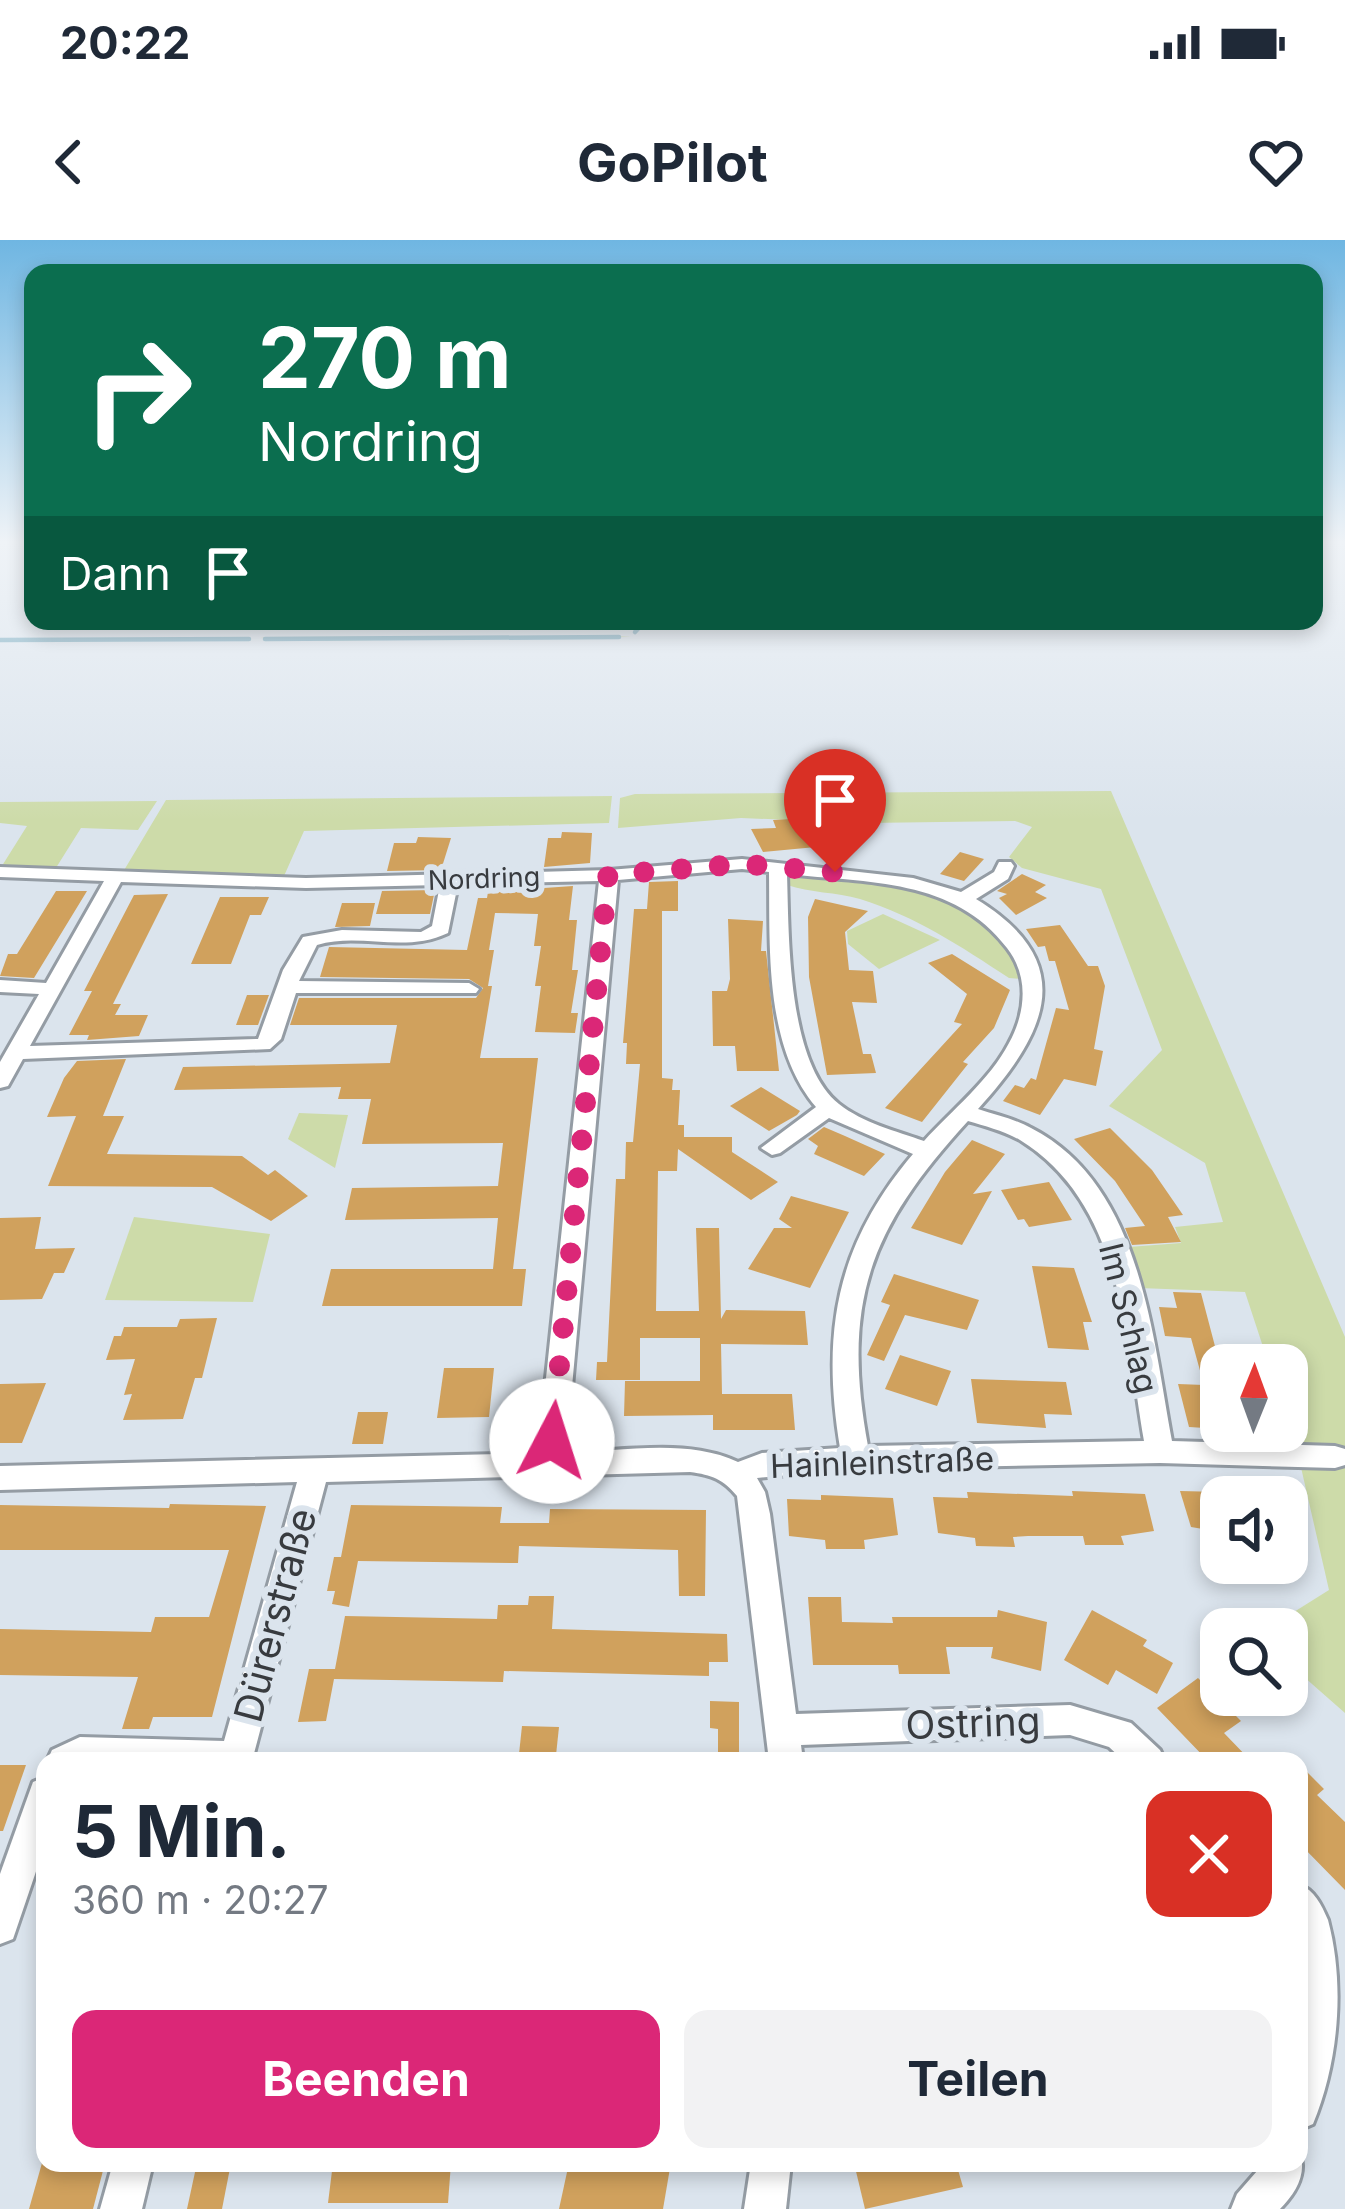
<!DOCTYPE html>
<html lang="de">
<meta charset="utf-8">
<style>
body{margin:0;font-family:Inter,sans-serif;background:#f2f2f3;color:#1f2937;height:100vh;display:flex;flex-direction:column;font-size:45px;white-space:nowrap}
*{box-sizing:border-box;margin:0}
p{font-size:39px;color:#747a83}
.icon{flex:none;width:66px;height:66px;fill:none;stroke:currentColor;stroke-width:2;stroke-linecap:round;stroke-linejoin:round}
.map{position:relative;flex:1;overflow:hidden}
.side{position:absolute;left:36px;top:1512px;width:1272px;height:420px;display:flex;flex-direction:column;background:#fff;border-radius:24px;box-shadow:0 6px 18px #0003}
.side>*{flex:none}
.guide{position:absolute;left:24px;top:24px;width:1299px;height:366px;border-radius:24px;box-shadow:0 6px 18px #0003;background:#0b6e4f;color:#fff;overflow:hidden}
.needle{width:78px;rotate:1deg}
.fabs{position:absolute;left:1200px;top:1104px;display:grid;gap:24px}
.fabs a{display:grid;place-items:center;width:108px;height:108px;border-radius:24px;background:#fff;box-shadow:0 6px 18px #0003;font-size:60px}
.pin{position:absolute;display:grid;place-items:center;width:102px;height:102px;color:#fff;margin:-123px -51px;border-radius:50% 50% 50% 0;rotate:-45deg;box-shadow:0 0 12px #0007}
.pin .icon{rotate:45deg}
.me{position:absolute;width:132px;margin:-66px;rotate:5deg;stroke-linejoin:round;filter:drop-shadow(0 0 9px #0008)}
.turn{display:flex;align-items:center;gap:42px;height:252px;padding:0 36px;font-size:54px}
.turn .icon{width:156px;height:156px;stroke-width:2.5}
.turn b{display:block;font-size:84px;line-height:102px}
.then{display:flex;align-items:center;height:114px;padding:0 36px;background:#0003;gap:24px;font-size:45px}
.round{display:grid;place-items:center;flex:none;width:126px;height:126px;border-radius:24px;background:#f2f2f3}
.summary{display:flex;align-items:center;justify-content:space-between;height:204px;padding:0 36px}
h1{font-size:72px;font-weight:700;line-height:90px}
.cta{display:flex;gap:24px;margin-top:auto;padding:24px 36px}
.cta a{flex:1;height:138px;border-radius:24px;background:#db2777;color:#fff;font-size:48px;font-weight:700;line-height:138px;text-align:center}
.cta a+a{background:#f2f2f3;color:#1f2937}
.status{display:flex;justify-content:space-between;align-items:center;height:84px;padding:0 60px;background:#fff;direction:ltr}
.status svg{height:33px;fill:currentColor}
header{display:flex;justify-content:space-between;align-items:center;height:156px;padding:0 36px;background:#fff;font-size:54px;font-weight:700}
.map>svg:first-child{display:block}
.green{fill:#cddba9}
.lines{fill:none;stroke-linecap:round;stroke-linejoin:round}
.stream{stroke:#4f92ac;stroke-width:4.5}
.building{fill:#d0a15d}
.street-casing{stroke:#949ca4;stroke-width:6}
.street{fill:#fff;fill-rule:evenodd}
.route{stroke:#db2777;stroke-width:21;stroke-dasharray:0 37.8}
.labels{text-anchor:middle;stroke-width:12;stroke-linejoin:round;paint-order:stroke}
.far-street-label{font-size:27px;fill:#383b3f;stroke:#dbe4ed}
.street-label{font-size:33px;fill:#383b3f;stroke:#dbe4ed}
.near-street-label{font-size:39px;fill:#383b3f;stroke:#dbe4ed}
</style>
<div class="status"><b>20:22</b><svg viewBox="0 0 49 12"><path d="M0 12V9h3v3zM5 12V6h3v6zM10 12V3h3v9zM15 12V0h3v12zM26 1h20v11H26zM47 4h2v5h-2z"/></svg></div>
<header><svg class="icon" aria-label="back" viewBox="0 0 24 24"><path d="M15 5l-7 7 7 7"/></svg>GoPilot<svg class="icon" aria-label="heart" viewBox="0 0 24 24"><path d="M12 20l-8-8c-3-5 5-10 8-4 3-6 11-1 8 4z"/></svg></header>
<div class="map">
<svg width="1345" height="1969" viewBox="0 0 1345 1969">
<rect width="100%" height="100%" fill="#dbe4ed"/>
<g class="green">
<polygon points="260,397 622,396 631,397 285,401"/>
<polygon points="1111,551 1345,1097 1345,1207 1295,1208 1287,1182 1287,1125 1269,1125 1245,1052 1139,1048 1129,1007 1181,1003 1175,987 1223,982 1205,923 1109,866 1162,810 1101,649 1022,628 1009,617 1032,587 1015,581 867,583 741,578 618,588 620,558 635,554"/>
<polygon points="612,556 609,583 304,591 284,636 123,632 166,560"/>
<polygon points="157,561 138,590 81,588 54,631 0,629 27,586 0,583 0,562"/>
<path d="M797,636c74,2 209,9 224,103l-12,-1c-49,-32 -92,-61 -149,-79 -24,-7 -50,-6 -73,-14l-2,-6z"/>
<polygon points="883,674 940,700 879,729 848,704 847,691"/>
<polygon points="299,873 348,875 335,928 288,899"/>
<polygon points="134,977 270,994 253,1062 105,1060"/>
<polygon points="1300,1223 1345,1224 1345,1473 1287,1422 1287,1389 1267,1389 1329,1350"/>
</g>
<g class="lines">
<g class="stream">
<polyline points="635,392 645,381"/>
<polyline points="265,399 619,397"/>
<polyline points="0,400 249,399"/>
</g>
</g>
<g class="building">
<polygon points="791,579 816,594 855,594 854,612 816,607 763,612 751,589 776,588 773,580"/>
<polygon points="562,592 592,593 590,623 544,627 548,598 561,598"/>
<polygon points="418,597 451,598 441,630 387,631 394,603 416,603"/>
<polygon points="960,612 984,619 964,641 940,634"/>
<polygon points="1022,634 1046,645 1035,652 1047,658 1016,675 999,658 1007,654 997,651"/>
<polygon points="678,641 678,671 662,671 662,838 673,839 672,850 680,850 678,885 684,885 684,897 732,897 732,912 778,942 751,960 678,909 677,931 658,931 656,1071 699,1071 696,988 719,988 721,1079 726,1070 805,1071 808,1105 721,1104 722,1154 792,1154 795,1190 713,1190 713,1175 624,1176 625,1141 700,1141 700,1098 640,1098 640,1140 596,1140 597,1122 607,1122 616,939 625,939 626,902 633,902 640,824 626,824 627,803 623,803 634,669 647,669 649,642"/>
<polygon points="573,646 569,680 577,680 572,730 578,730 571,773 578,773 575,793 535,792 541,746 535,746 541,706 534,706 538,674 495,673 489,710 494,710 488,746 492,746 480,818 538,818 513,1029 526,1029 522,1066 322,1066 331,1029 493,1029 498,978 345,980 352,948 498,946 503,903 362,904 371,859 338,859 341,847 174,850 183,827 390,823 397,785 290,785 299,758 476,758 483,748 469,739 320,737 329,707 467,710 478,658 487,658 488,652"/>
<polygon points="435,650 430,674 376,674 382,651"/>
<polygon points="56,651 87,651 34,738 0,736 8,714 17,714"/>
<polygon points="168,654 113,764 121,764 115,775 148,775 139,796 87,800 89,795 69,795 92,751 84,751 134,655"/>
<polygon points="220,657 269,657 261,675 250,675 231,724 191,724"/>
<polygon points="815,659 868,671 845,692 849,730 873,731 877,763 852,762 863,814 871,814 876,833 827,835 809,737 808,677"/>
<polygon points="342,663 375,663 370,686 335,687"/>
<polygon points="728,679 763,681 761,711 766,711 779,831 737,831 735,806 713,806 712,751 727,751 730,739"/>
<polygon points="1060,685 1088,726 1098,726 1105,746 1094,809 1103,811 1096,846 1064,839 1040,875 1003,861 1015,845 1024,848 1031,838 1036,840 1056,768 1069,770 1055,721 1049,721 1045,706 1038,707 1026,689"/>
<polygon points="952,714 1010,750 994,788 963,822 968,824 922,882 885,868 962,784 954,782 967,754 928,723"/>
<polygon points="247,755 269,755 258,785 236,785"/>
<polygon points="126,819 103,876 124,876 107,914 242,916 268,935 275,930 308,956 271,981 212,947 48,946 76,876 47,877 64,838 77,821"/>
<polygon points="761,847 800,871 797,875 769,891 730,866"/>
<polygon points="824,887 845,896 885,914 864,936 814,914 818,906 808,899"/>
<polygon points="1110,888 1152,930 1183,975 1168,977 1181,1002 1132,1005 1125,988 1145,986 1115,941 1074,899"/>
<polygon points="972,900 1005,914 973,954 992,951 962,1005 911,988 945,932"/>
<polygon points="1049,942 1072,980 1029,987 1024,979 1018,980 1001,950"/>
<polygon points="791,956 849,972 810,1048 748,1029 774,988 792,988 779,979"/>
<polygon points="41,977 35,1009 75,1008 64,1033 54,1033 42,1059 0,1060 0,978"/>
<polygon points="1032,1026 1074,1028 1092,1082 1083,1082 1089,1110 1048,1108"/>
<polygon points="894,1034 979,1060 967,1090 905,1075 884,1121 867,1115 890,1065 881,1062"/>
<polygon points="1173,1052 1201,1053 1221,1129 1221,1189 1189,1187 1178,1144 1204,1145 1191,1098 1165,1096 1159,1067 1177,1068"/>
<polygon points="217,1078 202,1138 195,1138 183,1179 123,1180 132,1154 124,1155 135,1119 106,1120 114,1096 121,1096 124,1087 177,1087 180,1079"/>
<polygon points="900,1115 951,1131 937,1166 885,1149"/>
<polygon points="444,1128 494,1128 489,1177 437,1178"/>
<polygon points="971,1139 1066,1142 1072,1175 1044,1174 1046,1188 977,1183"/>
<polygon points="46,1143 22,1203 0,1203 0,1144"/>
<polygon points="358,1172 388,1172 383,1204 352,1204"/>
<polygon points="1072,1251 1145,1254 1154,1291 1121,1296 1124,1305 1085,1305 1083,1296 1028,1296 1013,1297 1015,1307 976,1306 975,1298 938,1293 933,1257 968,1258 967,1252 1073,1256"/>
<polygon points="1180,1251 1221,1252 1221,1292 1191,1287"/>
<polygon points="821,1255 893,1258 898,1295 864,1300 865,1309 826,1309 825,1300 789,1296 787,1259 821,1260"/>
<polygon points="170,1264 266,1266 212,1477 153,1477 149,1489 122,1489 138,1437 0,1435 0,1389 151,1392 155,1377 209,1377 229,1310 0,1310 0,1265 169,1268"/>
<polygon points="351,1265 502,1267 500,1283 549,1283 550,1269 706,1270 705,1356 679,1356 678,1310 519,1306 518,1323 358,1321 349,1367 332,1364 335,1351 327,1351 334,1317 341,1317"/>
<polygon points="529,1356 554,1356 552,1389 727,1394 728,1422 709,1422 709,1436 504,1431 503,1442 334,1439 326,1481 298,1482 309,1429 335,1429 345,1376 497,1379 498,1365 528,1365"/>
<polygon points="808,1357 841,1357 842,1382 893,1383 892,1377 997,1377 998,1370 1047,1382 1041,1431 991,1418 993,1407 946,1407 950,1434 899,1434 898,1425 813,1425"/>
<polygon points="1092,1370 1147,1400 1143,1406 1173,1423 1157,1454 1116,1430 1108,1445 1064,1420"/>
<polygon points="1198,1438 1241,1481 1224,1493 1251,1521 1208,1521 1157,1468"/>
<polygon points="710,1461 739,1462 739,1521 718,1521 718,1489 710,1488"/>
<polygon points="522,1486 559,1487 556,1515 519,1514"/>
<polygon points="1299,1524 1324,1549 1317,1555 1345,1582 1345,1650 1299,1603"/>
<polygon points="0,1525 26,1525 3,1591 0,1591"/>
<polygon points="42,1923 105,1923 93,1969 29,1969"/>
<polygon points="197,1923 231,1923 222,1969 187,1969"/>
<polygon points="333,1923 451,1923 448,1963 328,1963"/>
<polygon points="569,1923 649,1923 670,1928 663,1969 559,1969"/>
<polygon points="854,1923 956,1923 963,1947 865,1969"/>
</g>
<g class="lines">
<g class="street-casing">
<g id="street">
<path d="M742,619l171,19 48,14 33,-20 5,-10h12l3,4 -6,13 -32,20c105,64 70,135 2,210 18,6 37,10 53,19 110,56 121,206 141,313l163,5 10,3v16l-10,3 -175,-5 -304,6 -99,9 8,14 5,22 26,200 274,-9 61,18 29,27 5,11h-41l-15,-14 -39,-12 -269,10 2,16h-34l-32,-265c-14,-17 -25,-21 -47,-24l-364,10 -74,279h-205l5,-11 28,-13 144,4 73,-259 -297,8v-24l538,-13 61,-572 -141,3 -10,49c-44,21 -87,-1 -131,12l-18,36 170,2 10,6 -3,4h-180l-15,46 -11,10 -247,10 -15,27 -8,2v-26l39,-68 -39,-2v-12l46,3 58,-102 -104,-4v-10l306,11 303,-8zM742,629l27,3c1,75 -5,174 47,235l-55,41 11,7 8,-2 49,-35 84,36c-77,91 -92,178 -73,294l-78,5 -24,9c-50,-24 -118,-11 -172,-9l52,-573zM787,634c81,9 167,4 220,74 22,28 19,64 2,95 -19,37 -58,68 -85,98 -28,-10 -61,-18 -85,-37 -52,-41 -50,-168 -52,-230zM121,642l185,6 134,-3 -8,41 -11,6 -79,-2 -39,7 -20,33 -25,69 -228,7zM968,881c17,5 36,10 52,19 101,62 106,196 124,301l-276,5c-27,-146 3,-219 100,-325z"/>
<polygon points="45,1537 45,1605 13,1699 0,1704 0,1634 33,1542"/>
<path d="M1299,1644c16,7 22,20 29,36 17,64 11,141 -15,204l-14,6v-91l7,-60 -7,-38z"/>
<path d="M1299,1910c9,23 -3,43 -19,59h-49l6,-15 27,-31h35z"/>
<polygon points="113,1923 153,1923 142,1969 100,1969"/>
<polygon points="751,1923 791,1923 786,1969 744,1969"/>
</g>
</g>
<use href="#street" class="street"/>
</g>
<linearGradient id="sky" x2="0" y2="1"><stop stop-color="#6fb6e2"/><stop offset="0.52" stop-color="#eff3f7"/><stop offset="1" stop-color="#eff3f7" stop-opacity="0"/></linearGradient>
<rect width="1345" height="581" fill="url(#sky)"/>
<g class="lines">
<polyline class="route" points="552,1201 608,635 742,624 835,632"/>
</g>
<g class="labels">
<g class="far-street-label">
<text transform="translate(484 639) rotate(-2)" y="9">Nordring</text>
</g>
<g class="street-label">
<text transform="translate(1129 1078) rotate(76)" y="12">Im Schlag</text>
<text transform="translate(882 1222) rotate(-2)" y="12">Hainleinstraße</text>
</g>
<g class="near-street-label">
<text transform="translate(275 1375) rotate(-75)" y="14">Dürerstraße</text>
<text transform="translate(973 1483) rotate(-2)" y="14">Ostring</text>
</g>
</g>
</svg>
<div class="fabs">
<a><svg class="needle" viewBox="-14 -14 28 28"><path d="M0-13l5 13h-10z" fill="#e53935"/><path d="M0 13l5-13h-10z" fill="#747a83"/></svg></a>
<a><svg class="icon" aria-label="sound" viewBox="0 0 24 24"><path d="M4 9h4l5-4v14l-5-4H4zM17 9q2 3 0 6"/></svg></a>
<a><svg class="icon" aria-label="search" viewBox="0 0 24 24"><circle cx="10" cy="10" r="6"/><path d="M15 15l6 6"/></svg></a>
</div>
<div class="pin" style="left:835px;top:632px;background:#d93025"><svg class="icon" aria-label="arrive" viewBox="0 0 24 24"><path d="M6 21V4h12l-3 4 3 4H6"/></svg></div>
<svg class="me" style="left:552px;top:1201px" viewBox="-20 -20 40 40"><circle r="19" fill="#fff"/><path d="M0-13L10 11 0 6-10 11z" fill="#db2777"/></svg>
<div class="guide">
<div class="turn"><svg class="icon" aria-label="right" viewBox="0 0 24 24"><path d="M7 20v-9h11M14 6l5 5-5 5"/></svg><div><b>270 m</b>Nordring</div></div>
<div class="then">Dann<svg class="icon" aria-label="arrive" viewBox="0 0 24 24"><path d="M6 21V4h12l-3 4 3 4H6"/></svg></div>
</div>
<section class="side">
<div class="summary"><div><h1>5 Min.</h1><p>360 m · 20:27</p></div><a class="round" style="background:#d93025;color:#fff"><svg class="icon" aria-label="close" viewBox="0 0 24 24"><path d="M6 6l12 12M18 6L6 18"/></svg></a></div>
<div class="cta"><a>Beenden</a><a>Teilen</a></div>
</section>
</div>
